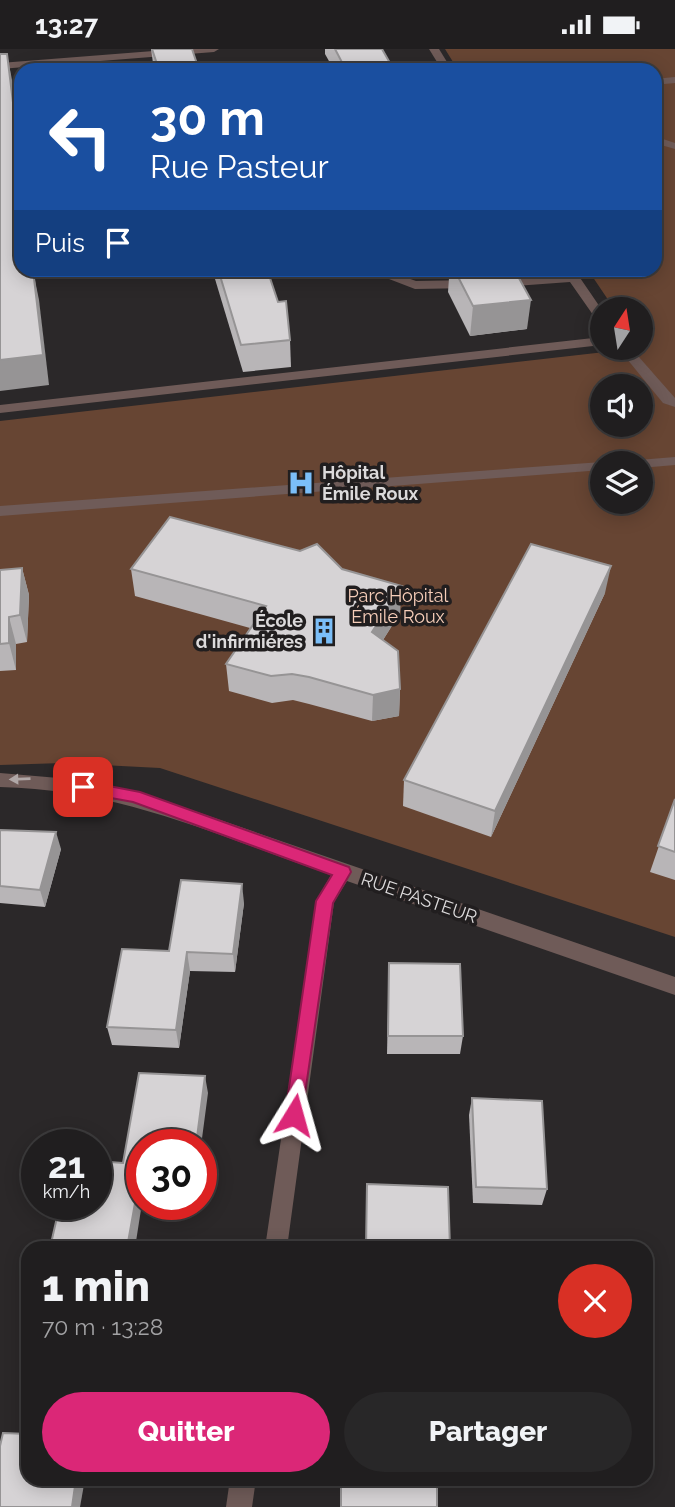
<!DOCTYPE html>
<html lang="fr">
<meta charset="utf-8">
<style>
body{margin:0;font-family:Raleway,sans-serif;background:#282728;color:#f1f3f6;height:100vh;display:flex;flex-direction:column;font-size:26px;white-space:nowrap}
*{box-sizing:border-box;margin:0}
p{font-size:23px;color:#a2a2a4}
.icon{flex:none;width:38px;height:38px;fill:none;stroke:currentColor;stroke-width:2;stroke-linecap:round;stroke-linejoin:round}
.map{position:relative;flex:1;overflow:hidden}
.panel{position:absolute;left:21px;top:1192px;width:632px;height:245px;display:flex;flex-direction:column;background:#201e1f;border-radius:21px;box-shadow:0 4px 18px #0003,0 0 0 2px #3d3c3d}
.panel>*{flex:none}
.hud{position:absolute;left:14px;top:14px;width:648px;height:214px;border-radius:21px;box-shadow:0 4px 18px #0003,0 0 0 2px #3d3c3d;background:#1a4fa0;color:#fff;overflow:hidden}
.needle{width:46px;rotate:12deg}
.fabs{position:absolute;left:590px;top:248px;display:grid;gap:14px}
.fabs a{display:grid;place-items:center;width:63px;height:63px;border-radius:50%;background:#201e1f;box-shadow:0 4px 18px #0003,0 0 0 2px #3d3c3d;font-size:35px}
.speed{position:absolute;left:21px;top:1080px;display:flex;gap:14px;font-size:35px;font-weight:700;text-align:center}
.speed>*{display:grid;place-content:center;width:91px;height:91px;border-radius:50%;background:#201e1f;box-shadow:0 4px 18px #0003,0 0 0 2px #3d3c3d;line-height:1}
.speed small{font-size:18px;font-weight:400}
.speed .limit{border:10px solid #d22;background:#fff;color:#111}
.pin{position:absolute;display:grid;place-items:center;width:60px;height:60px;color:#fff;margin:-30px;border-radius:14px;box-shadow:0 4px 10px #0006}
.me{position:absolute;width:77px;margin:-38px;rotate:8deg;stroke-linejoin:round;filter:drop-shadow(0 0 5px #0008)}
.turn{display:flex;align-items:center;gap:24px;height:147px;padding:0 21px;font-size:32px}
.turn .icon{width:91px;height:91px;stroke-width:2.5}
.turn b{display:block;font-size:49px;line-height:60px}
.then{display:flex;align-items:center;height:66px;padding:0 21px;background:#0003;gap:14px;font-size:26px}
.round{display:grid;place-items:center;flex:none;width:74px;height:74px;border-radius:37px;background:#282728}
.head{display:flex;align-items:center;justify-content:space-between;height:119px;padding:0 21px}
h1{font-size:42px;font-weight:800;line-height:52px}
.action{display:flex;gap:14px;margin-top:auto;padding:14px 21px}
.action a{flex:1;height:80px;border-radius:42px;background:#db2777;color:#fff;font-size:28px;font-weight:800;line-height:80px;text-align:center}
.action a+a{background:#282728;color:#f1f3f6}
.status{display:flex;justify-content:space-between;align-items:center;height:49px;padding:0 35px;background:#201e1f;direction:ltr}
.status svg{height:19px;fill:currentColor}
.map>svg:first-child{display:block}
.green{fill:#674533;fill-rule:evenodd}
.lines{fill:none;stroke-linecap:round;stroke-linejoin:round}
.service{fill:#6f5b58;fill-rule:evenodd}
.minor{fill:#6f5b58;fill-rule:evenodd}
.wall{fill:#b8b5b7}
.shaded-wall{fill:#969495}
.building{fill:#d6d3d5;stroke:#969495;stroke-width:2}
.oneway{fill:#b0a7a7}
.route{fill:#db2777;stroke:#8e194d;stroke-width:2}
.labels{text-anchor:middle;stroke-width:7;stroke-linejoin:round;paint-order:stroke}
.poi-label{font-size:18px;font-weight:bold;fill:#dcdadb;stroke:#211e1f;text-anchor:start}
.park-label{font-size:18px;fill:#f7ceb9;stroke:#211e1f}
.street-label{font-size:18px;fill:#dcdadb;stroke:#211e1f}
</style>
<div class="status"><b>13:27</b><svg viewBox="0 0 49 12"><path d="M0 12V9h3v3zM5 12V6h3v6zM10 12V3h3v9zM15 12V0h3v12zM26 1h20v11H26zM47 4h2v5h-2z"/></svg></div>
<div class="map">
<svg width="675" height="1458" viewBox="0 0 675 1458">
<rect width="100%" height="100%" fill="#2b2829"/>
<path class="green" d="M445,0h230v888l-515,-169 -97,-5 -63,2v-344l640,-73v-38h-25l-27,-40 66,-1v-199h-196zM602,338h38v38h-38zM602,415h38v38h-38z"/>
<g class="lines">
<g class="service">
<polygon points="179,0 219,0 214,3 0,20 0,14"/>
<polygon points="429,0 439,0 452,21 442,21"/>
<polygon points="675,28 675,34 654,36 654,30"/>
<polygon points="654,87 675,94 675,100 654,94"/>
<polygon points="363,220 382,220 416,232 472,231 478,235 472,239 415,240"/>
<polygon points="562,220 574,220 602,261 602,274 598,273 570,233 500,238 494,234 500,230 566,226"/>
<polygon points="602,288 602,296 0,364 0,356"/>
<polygon points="618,299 631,299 675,349 675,358 663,354"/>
<polygon points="675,408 675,416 640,419 640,415 631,415 638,411"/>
<polygon points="602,413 607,415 602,415 602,421 0,467 0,457"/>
</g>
<g class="minor">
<path d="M0,724l82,7 86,22 507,175v18l-328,-114 -13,21 -47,346h-22l51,-347 15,-26c-113,-39 -208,-85 -331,-88z"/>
<polygon points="230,1430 256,1430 252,1458 226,1458"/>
</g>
</g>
<g class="wall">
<polygon points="151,0 192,0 199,21 154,21"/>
<polygon points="325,0 382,0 394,21 334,21 325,5"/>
<polygon points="212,220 267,220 290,291 291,318 243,323"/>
<polygon points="437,220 514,220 527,280 470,287 448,243 449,229 441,229"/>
<polygon points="22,519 29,546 27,593 16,595 16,621 0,622 0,521"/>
<polygon points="131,520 342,520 400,564 383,591 400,640 399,667 372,672 309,655 293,651 272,654 229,642 226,615 250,579 135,547"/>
<polygon points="605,544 491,788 403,757 404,731"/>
<polygon points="675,750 675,831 650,823"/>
<polygon points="0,781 61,800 45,858 0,854"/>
<polygon points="244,854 235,923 190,922 179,999 112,996 107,978 169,902"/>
<polygon points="389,914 463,987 460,1005 387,1005"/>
<polygon points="472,1049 547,1140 542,1156 473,1154 469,1066"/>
</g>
<g class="shaded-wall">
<polygon points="7,5 12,31 21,103 21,118"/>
<polygon points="33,221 39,251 49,336 0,342 0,311"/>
<polygon points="531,251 527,280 470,287 473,257"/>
<polygon points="611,517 605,544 491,788 495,762"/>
<polygon points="22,519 29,546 27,593 20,566"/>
<polygon points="402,537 400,564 371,610 372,583"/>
<polygon points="9,568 16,595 16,621 9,594"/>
<polygon points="400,640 399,667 372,672 373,646"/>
<polygon points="56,783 61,800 45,858 40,841"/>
<polygon points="242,835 244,854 235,923 233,905"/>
<polygon points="187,903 190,922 179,999 176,981"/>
<polygon points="205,1027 208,1044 201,1097 201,1096 196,1096"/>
<polygon points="141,1115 142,1154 135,1199 127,1199"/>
<polygon points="76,1430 85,1430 80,1458 72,1458"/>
</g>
<g class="building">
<polygon points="152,0 192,0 199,21 159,21"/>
<polygon points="335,0 382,0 394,21 346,21"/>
<polygon points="0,5 7,5 21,118 21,220 33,221 43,306 0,311"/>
<polygon points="218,220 267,220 278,253 286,252 290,291 241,296"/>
<polygon points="454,220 514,220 531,251 473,257"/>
<polygon points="170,468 300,502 317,495 342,520 402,537 372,583 398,602 400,640 373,646 309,628 292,625 271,627 226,615 266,557 131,520"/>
<polygon points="531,495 611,517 495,762 404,731"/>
<polygon points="22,519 20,566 9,568 9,594 0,595 0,521"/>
<polygon points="675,750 675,803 658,797"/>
<polygon points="0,781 56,783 40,841 0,837"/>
<polygon points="181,831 242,835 233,905 187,903 176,981 107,978 122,900 169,902"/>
<polygon points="389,914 460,915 463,987 388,987"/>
<polygon points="139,1024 205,1027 196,1096 142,1096 142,1115 127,1199 50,1199 60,1155 96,1155 96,1112 123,1114"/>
<polygon points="472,1049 542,1052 547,1140 476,1138"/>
<polygon points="367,1135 448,1138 450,1199 366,1199"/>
<polygon points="3,1384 28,1385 28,1430 76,1430 72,1458 0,1458 0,1397"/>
<rect x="341" y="1430" width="96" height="28"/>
</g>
<defs><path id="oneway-solid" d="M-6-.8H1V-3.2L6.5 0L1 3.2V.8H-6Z" transform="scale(1.75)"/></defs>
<use class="oneway" href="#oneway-solid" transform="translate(20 730) rotate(178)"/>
<polygon class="route" points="83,732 140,743 349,818 351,823 333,854 301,1072 294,1075 287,1072 285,1066 316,852 332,826 133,753 78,743 75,738"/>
<defs>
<g id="hospital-bare" transform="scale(2.1)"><path d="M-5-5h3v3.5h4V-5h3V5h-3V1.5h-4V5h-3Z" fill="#7bbef8" stroke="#211e1f" stroke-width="2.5" paint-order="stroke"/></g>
<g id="building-bare" transform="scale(2.1)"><path d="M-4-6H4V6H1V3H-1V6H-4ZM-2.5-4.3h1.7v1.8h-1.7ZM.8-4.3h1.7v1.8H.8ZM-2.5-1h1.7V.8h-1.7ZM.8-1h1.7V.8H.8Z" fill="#7bbef8" stroke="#211e1f" stroke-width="2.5" paint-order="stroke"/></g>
</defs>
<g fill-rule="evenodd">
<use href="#hospital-bare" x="301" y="434"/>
<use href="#building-bare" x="324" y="582"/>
</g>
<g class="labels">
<g class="poi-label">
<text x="322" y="430">Hôpital<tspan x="322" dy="21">Émile Roux</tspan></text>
<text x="303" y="578" text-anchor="end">École<tspan x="303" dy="21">d'infirmiéres</tspan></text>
</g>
<g class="park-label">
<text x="398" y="553">Parc Hôpital<tspan x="398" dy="21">Émile Roux</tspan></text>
</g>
<g class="street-label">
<text transform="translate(419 849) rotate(19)" y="6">RUE PASTEUR</text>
</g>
</g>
</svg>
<div class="fabs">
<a><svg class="needle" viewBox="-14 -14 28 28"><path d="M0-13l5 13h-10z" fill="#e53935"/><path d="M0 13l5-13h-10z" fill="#a2a2a4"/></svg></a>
<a><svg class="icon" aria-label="sound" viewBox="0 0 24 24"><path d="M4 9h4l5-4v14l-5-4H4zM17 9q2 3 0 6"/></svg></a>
<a><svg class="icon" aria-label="layers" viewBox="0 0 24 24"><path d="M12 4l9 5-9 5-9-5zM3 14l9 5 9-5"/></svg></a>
</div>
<div class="speed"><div>21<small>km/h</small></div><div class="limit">30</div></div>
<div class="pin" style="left:83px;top:738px;background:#d93025"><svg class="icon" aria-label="arrive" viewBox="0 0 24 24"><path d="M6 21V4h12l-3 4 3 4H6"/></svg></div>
<svg class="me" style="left:294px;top:1066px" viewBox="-20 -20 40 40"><path d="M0-17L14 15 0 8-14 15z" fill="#db2777" stroke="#fff" stroke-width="4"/></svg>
<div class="hud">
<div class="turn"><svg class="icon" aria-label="left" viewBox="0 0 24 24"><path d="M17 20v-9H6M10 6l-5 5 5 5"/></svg><div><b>30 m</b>Rue Pasteur</div></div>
<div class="then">Puis<svg class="icon" aria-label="arrive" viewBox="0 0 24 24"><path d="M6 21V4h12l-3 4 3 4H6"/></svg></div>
</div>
<section class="panel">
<div class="head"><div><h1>1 min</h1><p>70 m · 13:28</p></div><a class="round" style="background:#d93025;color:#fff"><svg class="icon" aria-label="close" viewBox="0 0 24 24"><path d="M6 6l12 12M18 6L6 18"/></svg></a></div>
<div class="action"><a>Quitter</a><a>Partager</a></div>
</section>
</div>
